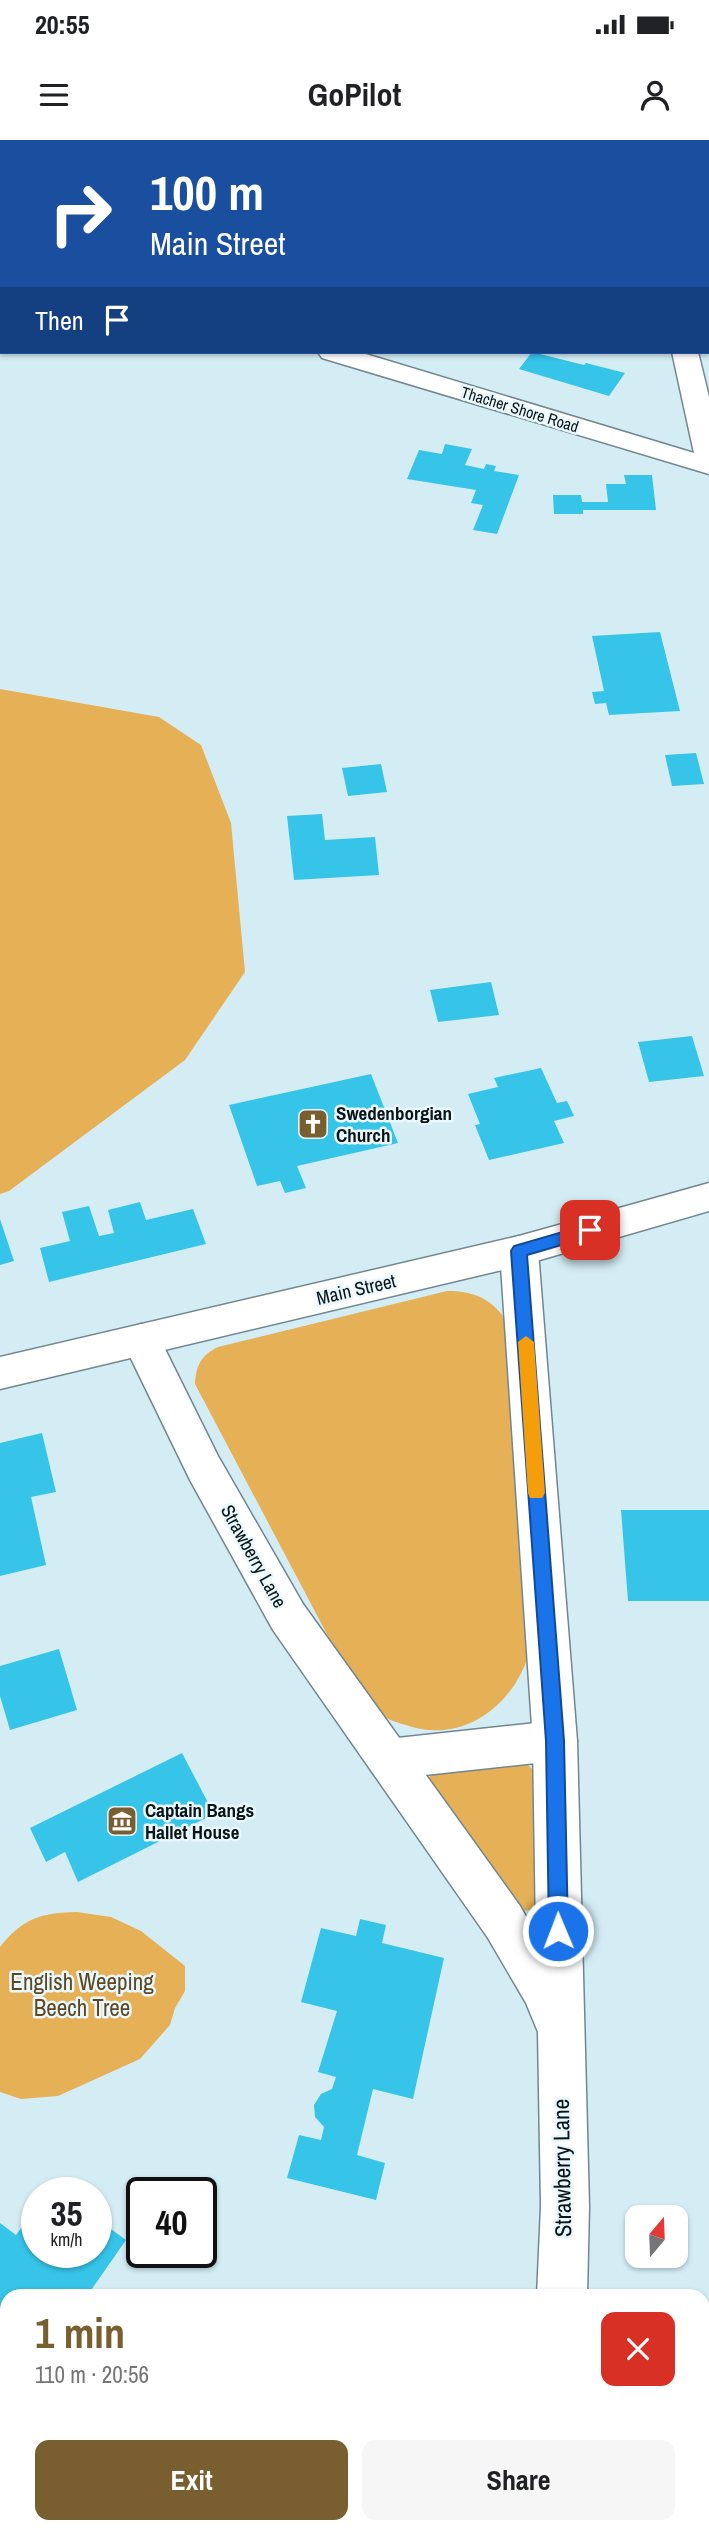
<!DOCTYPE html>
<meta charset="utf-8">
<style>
body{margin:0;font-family:"Archivo Narrow",sans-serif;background:#f6f6f6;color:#202124;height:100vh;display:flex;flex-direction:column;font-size:26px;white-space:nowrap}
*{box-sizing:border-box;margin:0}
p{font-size:23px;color:#757577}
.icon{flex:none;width:38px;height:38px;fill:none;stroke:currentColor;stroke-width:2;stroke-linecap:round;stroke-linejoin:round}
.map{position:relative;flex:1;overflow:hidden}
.side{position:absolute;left:0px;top:2149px;width:710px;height:245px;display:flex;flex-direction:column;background:#fff;border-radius:21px 21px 0 0;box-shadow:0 2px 5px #0004}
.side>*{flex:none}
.guide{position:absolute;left:0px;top:0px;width:710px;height:214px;box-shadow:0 2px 5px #0004;background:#1a4fa0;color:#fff;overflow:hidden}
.needle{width:46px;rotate:19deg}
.buttons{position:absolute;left:625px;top:2065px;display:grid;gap:14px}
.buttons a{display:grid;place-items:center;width:63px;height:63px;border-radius:14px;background:#fff;box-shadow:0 2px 5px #0004;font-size:35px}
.speed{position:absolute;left:21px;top:2037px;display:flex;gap:14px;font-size:35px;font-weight:700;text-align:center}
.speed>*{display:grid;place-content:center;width:91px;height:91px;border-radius:50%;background:#fff;box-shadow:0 2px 5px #0004;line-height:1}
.speed small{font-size:18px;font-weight:400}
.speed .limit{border:4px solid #111;border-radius:10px;background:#fff;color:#111}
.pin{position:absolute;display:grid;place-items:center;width:60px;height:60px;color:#fff;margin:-30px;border-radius:14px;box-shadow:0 4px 10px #0006}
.me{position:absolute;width:77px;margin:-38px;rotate:359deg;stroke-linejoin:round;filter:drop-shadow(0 0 5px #0008)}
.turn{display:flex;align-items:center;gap:24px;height:147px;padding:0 35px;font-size:32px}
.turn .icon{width:91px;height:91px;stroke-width:2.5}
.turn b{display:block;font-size:49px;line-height:60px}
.then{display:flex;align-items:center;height:66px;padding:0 35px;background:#0003;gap:14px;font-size:26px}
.round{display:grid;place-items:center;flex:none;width:74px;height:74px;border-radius:14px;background:#f6f6f6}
.summary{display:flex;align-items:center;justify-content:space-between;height:119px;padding:0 35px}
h1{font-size:42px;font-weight:700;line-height:52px;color:#795e30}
.button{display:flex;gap:14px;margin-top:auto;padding:14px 35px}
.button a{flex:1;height:80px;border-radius:14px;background:#795e30;color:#fff;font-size:28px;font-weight:700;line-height:80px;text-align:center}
.button a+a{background:#f6f6f6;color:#202124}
.status{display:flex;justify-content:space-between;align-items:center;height:49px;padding:0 35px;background:#fff;direction:ltr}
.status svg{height:19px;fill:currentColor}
header{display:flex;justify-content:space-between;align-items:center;height:91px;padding:0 35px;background:#fff;font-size:32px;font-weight:700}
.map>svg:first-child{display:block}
.green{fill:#e5b056}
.building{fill:#36c4e8}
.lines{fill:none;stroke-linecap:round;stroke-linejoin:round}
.minor-casing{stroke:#71878f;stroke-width:3}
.tertiary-casing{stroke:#71878f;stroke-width:3}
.secondary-casing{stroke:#71878f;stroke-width:3}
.path{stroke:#6f8085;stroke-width:5;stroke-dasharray:4.5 6;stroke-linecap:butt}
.minor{fill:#fff;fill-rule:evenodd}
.tertiary{fill:#fff;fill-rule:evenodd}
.secondary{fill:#fff;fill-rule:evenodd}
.route{fill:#1a73e8;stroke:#114b97;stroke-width:2}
.slow{fill:#f59e0b}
.labels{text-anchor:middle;stroke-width:5;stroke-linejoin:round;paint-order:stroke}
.far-street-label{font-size:16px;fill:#0b1416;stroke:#e9f8fd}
.poi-label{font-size:19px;font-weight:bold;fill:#0b1416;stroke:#e9f8fd;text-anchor:start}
.street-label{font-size:19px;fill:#0b1416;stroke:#e9f8fd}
.near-park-label{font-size:23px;fill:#5e4721;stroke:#e9f8fd}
.near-street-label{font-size:23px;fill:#0b1416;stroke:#e9f8fd}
</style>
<div class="status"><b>20:55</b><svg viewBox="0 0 49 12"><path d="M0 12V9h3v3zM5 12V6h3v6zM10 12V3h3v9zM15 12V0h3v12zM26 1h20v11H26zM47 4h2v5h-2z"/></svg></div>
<header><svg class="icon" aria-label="menu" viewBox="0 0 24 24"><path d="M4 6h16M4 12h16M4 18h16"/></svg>GoPilot<svg class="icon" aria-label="person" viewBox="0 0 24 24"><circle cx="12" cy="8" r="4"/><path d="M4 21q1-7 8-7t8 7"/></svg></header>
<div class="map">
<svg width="709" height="2394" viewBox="0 0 709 2394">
<rect width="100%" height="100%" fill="#d4edf5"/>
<g class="green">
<polygon points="0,549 159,577 201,605 231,683 245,832 185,920 9,1051 0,1054"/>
<path d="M447,1151c26,0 44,7 59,29l24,330c-14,53 -65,94 -121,76 -10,-3 -21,-6 -29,-12 -12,-9 -22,-26 -31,-38l-154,-292c1,-18 6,-29 23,-37z"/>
<polygon points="524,1621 532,1629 537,1758 534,1769 523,1771 518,1768 428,1640 431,1634"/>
<path d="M77,1772l34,5 30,14 44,35v25l-10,17 -5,17 -30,34 -82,37 -37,3 -21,-7v-145c23,-29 41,-34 77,-35z"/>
</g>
<g class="building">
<polygon points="532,212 584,225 586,223 625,233 609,256 519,229"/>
<polygon points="445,304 472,309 465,325 484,329 486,324 496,326 494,331 519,335 497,394 473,390 483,365 471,363 476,350 407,339 419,310 442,314"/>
<polygon points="624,335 652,335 656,370 583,370 583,374 554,374 553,355 581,355 582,362 608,362 606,344 626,344"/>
<polygon points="660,492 680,571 609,575 606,563 595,564 592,552 604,551 592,496"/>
<polygon points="696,613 704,644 672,646 665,615"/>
<polygon points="381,624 387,652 348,656 342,628"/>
<polygon points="322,674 325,700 375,697 379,735 294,740 287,676"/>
<polygon points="491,842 499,875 438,882 430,850"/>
<polygon points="692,896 704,936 649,942 638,902"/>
<polygon points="541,928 557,963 567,961 574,976 554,981 564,1003 489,1020 475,985 480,984 468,954 498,947 494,938"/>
<polygon points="371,934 398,1003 297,1026 306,1048 285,1053 280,1041 257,1046 229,965"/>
<polygon points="140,1062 146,1080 193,1069 206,1104 49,1142 40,1108 70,1101 62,1072 89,1066 99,1096 114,1093 108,1070"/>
<polygon points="0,1079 14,1121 0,1125"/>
<polygon points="42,1293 56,1352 31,1357 46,1425 0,1436 0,1303"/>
<polygon points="621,1370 709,1370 709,1461 628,1461"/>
<polygon points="59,1509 77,1570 10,1590 0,1556 0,1526"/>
<polygon points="182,1613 214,1674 78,1742 65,1712 46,1722 30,1688"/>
<polygon points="360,1779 386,1785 382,1803 444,1818 413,1959 373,1949 357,2015 385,2023 376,2060 287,2038 299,1995 321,2000 324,1987 315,1977 314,1965 321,1954 332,1949 336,1937 318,1932 337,1871 301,1862 321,1788 356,1796"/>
<polygon points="37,2066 37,2112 96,2112 96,2078 126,2100 87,2156 7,2156 7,2249 0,2243 0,2083 16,2095"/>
<rect x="410" y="2387" width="43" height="7"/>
</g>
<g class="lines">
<g class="minor-casing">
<g id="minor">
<rect x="0" y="104" width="2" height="16"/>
<polygon points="318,212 359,212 694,313 672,212 698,212 709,257 709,334 322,218"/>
<polygon points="555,1581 570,1587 577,1601 570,1615 555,1621 388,1639 373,1633 366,1619 373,1605 388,1599"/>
</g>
</g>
<g class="tertiary-casing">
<g id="tertiary">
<polygon points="519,1096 532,1100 538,1111 577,1601 589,2066 587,2156 537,2156 541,2066 538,1892 526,1863 488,1798 273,1490 190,1340 122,1200 127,1189 141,1184 155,1189 218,1316 303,1464 520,1766 536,1794 533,1601 500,1111 506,1100"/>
<rect x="528" y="2387" width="52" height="7"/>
</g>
</g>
<g class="secondary-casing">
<polygon id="secondary" points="709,1043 709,1071 519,1126 0,1249 0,1217 519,1096"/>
</g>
<g class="path">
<polyline points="128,2387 130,2394"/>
<polyline points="10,2394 12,2387"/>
</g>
<use href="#minor" class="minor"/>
<use href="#tertiary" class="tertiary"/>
<use href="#secondary" class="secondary"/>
</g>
<polygon class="route" points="590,1084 598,1090 596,1095 527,1115 564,1601 568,1791 565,1798 558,1801 552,1798 549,1791 546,1601 511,1111 514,1106"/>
<polygon class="slow" points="526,1196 534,1202 545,1353 542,1358 530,1358 528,1353 518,1202"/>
<defs>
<g id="church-square" transform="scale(1.575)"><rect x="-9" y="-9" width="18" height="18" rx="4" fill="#795e30" stroke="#e9f8fd"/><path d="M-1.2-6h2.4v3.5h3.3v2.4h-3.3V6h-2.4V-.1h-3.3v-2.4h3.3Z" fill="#fff"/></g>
<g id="museum-square" transform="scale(1.575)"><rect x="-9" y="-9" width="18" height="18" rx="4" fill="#795e30" stroke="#e9f8fd"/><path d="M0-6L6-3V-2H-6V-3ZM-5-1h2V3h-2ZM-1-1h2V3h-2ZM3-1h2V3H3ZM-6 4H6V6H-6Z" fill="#fff"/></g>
</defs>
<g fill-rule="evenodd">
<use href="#church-square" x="313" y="984"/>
<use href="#museum-square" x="122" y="1681"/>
</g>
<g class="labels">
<g class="far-street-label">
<text transform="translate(520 269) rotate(17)" y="6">Thacher Shore Road</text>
</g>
<g class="poi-label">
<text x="336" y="980">Swedenborgian<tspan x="336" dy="22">Church</tspan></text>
<text x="145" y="1677">Captain Bangs<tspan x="145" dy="22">Hallet House</tspan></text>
</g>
<g class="street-label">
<text transform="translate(356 1149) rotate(-13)" y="7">Main Street</text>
<text transform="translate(254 1416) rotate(61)" y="7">Strawberry Lane</text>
</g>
<g class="near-park-label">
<text x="82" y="1850">English Weeping<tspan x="82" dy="26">Beech Tree</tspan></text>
</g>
<g class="near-street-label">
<text transform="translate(562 2028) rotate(-91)" y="8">Strawberry Lane</text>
</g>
</g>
</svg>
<div class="buttons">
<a><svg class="needle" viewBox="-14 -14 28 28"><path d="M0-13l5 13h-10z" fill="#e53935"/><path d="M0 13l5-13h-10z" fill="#757577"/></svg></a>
</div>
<div class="speed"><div>35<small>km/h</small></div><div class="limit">40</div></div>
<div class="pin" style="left:590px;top:1090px;background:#d93025"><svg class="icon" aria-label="arrive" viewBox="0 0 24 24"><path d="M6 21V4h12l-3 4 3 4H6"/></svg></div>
<svg class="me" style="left:558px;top:1791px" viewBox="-20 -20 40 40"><circle r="17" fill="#1a73e8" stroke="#fff" stroke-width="3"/><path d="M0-11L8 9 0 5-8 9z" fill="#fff"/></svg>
<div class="guide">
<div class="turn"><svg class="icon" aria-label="right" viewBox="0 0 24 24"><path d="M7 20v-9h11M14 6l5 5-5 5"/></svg><div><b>100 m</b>Main Street</div></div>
<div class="then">Then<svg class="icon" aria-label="arrive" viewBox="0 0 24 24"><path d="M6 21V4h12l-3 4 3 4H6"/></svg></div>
</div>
<section class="side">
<div class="summary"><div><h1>1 min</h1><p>110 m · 20:56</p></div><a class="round" style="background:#d93025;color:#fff"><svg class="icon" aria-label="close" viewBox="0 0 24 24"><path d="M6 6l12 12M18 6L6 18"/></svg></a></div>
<div class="button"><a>Exit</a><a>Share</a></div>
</section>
</div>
